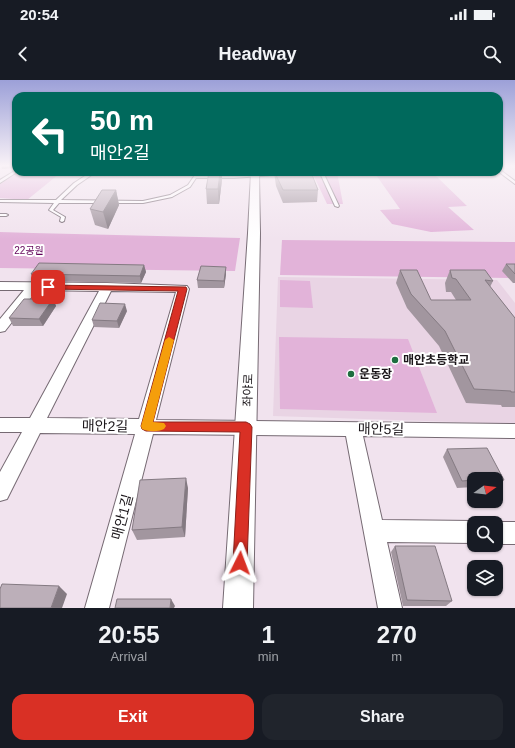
<!DOCTYPE html>
<meta charset="utf-8">
<style>
body{margin:0;font-family:Helvetica,"Noto Sans KR",sans-serif;background:#20242c;color:#f1f3f6;height:100vh;display:flex;flex-direction:column;font-size:15px;white-space:nowrap}
*{box-sizing:border-box;margin:0}
p{font-size:13px;color:#9ea1a6}
.icon{flex:none;width:22px;height:22px;fill:none;stroke:currentColor;stroke-width:2;stroke-linecap:round;stroke-linejoin:round}
.map{position:relative;height:528px;overflow:hidden}
.sheet{display:flex;flex-direction:column;background:#171b24;flex:1}
.sheet>*{flex:none}
.guide{position:absolute;left:12px;top:12px;width:491px;height:84px;border-radius:12px;box-shadow:0 1px 3px #0004;background:#00695c;color:#fff;overflow:hidden}
.needle{width:26px;rotate:75deg}
.buttons{position:absolute;left:467px;top:392px;display:grid;gap:8px}
.buttons a{display:grid;place-items:center;width:36px;height:36px;border-radius:8px;background:#171b24;box-shadow:0 1px 3px #0004;font-size:20px}
.pin{position:absolute;display:grid;place-items:center;width:34px;height:34px;color:#fff;margin:-17px;border-radius:8px;box-shadow:0 2px 6px #0006}
.me{position:absolute;width:44px;margin:-22px;rotate:3deg;stroke-linejoin:round;filter:drop-shadow(0 0 3px #0008)}
.turn{display:flex;align-items:center;gap:14px;height:84px;padding:0 12px;font-size:18px}
.turn .icon{width:52px;height:52px;stroke-width:2.5}
.turn b{display:block;font-size:28px;line-height:34px}
.eta{display:flex;justify-content:space-evenly;align-items:center;height:68px;text-align:center}
.eta b{font-size:24px;font-weight:600;line-height:28px}
.action{display:flex;gap:8px;margin-top:auto;padding:8px 12px}
.action a{flex:1;height:46px;border-radius:12px;background:#d93025;color:#fff;font-size:16px;font-weight:600;line-height:46px;text-align:center}
.action a+a{background:#20242c;color:#f1f3f6}
.status{display:flex;justify-content:space-between;align-items:center;height:28px;padding:0 20px;background:#171b24;direction:ltr}
.status svg{height:11px;fill:currentColor}
header{display:flex;justify-content:space-between;align-items:center;height:52px;padding:0 12px;background:#171b24;font-size:18px;font-weight:600}
.map>svg:first-child{display:block}
.built{fill:#e9d4e4}
.green{fill:#e2b3d9}
.lines{fill:none;stroke-linecap:round;stroke-linejoin:round}
.service-casing{stroke:#766a73;stroke-width:2}
.minor-casing{stroke:#766a73;stroke-width:2}
.tertiary-casing{stroke:#766a73;stroke-width:2}
.service{fill:#fff;fill-rule:evenodd}
.minor{fill:#fff;fill-rule:evenodd}
.tertiary{fill:#fff;fill-rule:evenodd}
.wall{fill:#a2969f}
.shaded-wall{fill:#847a82}
.building{fill:#bcafb9;stroke:#847a82}
.route{fill:#d93025;stroke:#8d1f18}
.slow{fill:#f59e0b}
.poi-dot{fill:#1e6e3f;stroke:#fff;stroke-width:1.5}
.labels{text-anchor:middle;stroke-width:4;stroke-linejoin:round;paint-order:stroke}
.far-park-label{font-size:10px;fill:#62045a;stroke:#fff}
.poi-label{font-size:12px;font-weight:bold;fill:#1b161a;stroke:#fff;text-anchor:start}
.street-label{font-size:12px;fill:#1b161a;stroke:#fff}
.near-street-label{font-size:14px;fill:#1b161a;stroke:#fff}
</style>
<div class="status"><b>20:54</b><svg viewBox="0 0 49 12"><path d="M0 12V9h3v3zM5 12V6h3v6zM10 12V3h3v9zM15 12V0h3v12zM26 1h20v11H26zM47 4h2v5h-2z"/></svg></div>
<header><svg class="icon" aria-label="back" viewBox="0 0 24 24"><path d="M15 5l-7 7 7 7"/></svg>Headway<svg class="icon" aria-label="search" viewBox="0 0 24 24"><circle cx="10" cy="10" r="6"/><path d="M15 15l6 6"/></svg></header>
<div class="map">
<svg width="515" height="528" viewBox="0 0 515 528">
<rect width="100%" height="100%" fill="#f1e3ee"/>
<polygon class="built" points="278,197 497,200 515,223 515,344 273,336"/>
<g class="green">
<polygon points="18,92 67,92 66,94 59,94 27,120 0,118 0,104"/>
<polygon points="312,92 337,92 343,124 327,124"/>
<polygon points="374,92 438,92 442,96 436,96 467,126 448,127 474,150 431,152 392,144 380,130 400,129"/>
<polygon points="0,152 33,153 240,158 235,191 0,188"/>
<polygon points="282,160 515,162 515,198 280,195"/>
<polygon points="280,200 310,201 313,228 280,227"/>
<polygon points="279,257 408,259 437,333 280,329"/>
</g>
<g class="lines">
<g class="service-casing">
<g id="service">
<polygon points="499,89 515,101 515,104 499,92"/>
<polygon points="16,90 17,92 0,103 0,100"/>
<polygon points="91,92 96,92 77,105 61,120 143,121 170,115 188,105 197,92 201,92 198,96 234,96 283,92 286,93 284,94 234,98 196,98 190,107 172,117 143,123 59,123 53,130 65,137 64,141 62,142 60,141 61,137 49,130 54,123 0,122 0,120 56,120 74,103"/>
<polygon points="302,92 323,92 339,126 338,127 335,126 320,93 302,94 300,93"/>
<polygon points="0,134 6,134 8,135 6,136 0,136"/>
</g>
</g>
<g class="minor-casing">
<g id="minor">
<path d="M0,202l107,1 80,3 2,3 -33,131 359,4v14l-152,-2 19,84 92,1 4,2h-4v20l-87,-1 15,66h-24l-32,-172 -193,-2 -44,174h-24l50,-174 -95,-1 -33,66 -7,2v-29l22,-40h-22v-14h30l69,-127 -62,-1 -32,41 -5,1v-13l24,-29h-24zM111,211l65,1 -37,127 -92,-1z"/>
<polygon points="496,442 515,442 515,464 496,464 496,443 494,443"/>
</g>
</g>
<g class="tertiary-casing">
<polygon id="tertiary" points="251,92 259,92 260,153 253,528 223,528 248,153"/>
</g>
<use href="#service" class="service"/>
<use href="#minor" class="minor"/>
<use href="#tertiary" class="tertiary"/>
</g>
<g class="wall">
<polygon points="209,92 223,92 223,94 222,94 222,100 219,124 207,124 206,109"/>
<polygon points="274,92 311,92 318,110 317,122 283,123 276,106"/>
<polygon points="116,110 119,125 108,149 95,145 90,129"/>
<polygon points="506,184 515,184 515,203 513,203 502,191"/>
<polygon points="144,185 146,192 141,203 34,201 31,194"/>
<polygon points="226,187 226,194 224,208 198,208 197,200"/>
<polygon points="400,190 431,220 456,220 451,212 446,212 445,203 450,190 493,201 490,207 515,238 515,327 502,327 501,325 466,323 439,266 407,228 396,203"/>
<polygon points="53,219 56,226 43,246 13,246 9,238"/>
<polygon points="127,231 119,248 94,247 92,240"/>
<polygon points="447,369 504,400 498,407 496,407 496,399 474,399 474,407 457,408 443,377"/>
<polygon points="188,408 185,457 137,460 132,450"/>
<polygon points="395,466 452,521 446,526 403,526 391,472"/>
</g>
<g class="shaded-wall">
<polygon points="1,86 12,86 13,88 2,89"/>
<polygon points="77,92 81,92 79,96"/>
<polygon points="220,92 222,92 222,100 219,124 218,109"/>
<polygon points="116,110 119,125 108,149 103,132"/>
<polygon points="144,185 146,192 141,203 140,196"/>
<polygon points="226,187 226,194 224,208 224,201"/>
<polygon points="53,219 56,226 43,246 39,239"/>
<polygon points="125,224 127,231 119,248 117,241"/>
<polygon points="186,398 188,408 185,457 182,447"/>
<polygon points="59,506 67,514 62,528 51,528"/>
<polygon points="171,519 175,526 174,528 170,528"/>
</g>
<g class="building">
<polygon points="209,92 220,92 218,109 206,109"/>
<polygon points="276,92 311,92 318,110 283,110 276,95"/>
<polygon points="102,110 116,110 103,132 90,129"/>
<polygon points="39,183 144,185 140,196 31,194"/>
<polygon points="506,184 515,184 515,194"/>
<polygon points="201,186 226,187 224,201 197,200"/>
<polygon points="400,190 417,190 431,220 471,220 456,199 452,198 450,190 485,190 493,201 485,200 515,238 515,312 511,312 511,311 474,309 445,251 411,214"/>
<polygon points="24,219 53,219 39,239 9,238"/>
<polygon points="100,223 125,224 117,241 92,240"/>
<polygon points="487,368 504,400 474,399 474,400 462,401 447,369"/>
<polygon points="186,398 182,447 132,450 140,400"/>
<polygon points="395,466 435,466 452,521 407,520"/>
<polygon points="2,504 59,506 51,528 0,528 0,509"/>
<polygon points="117,519 171,519 170,528 115,528"/>
</g>
<linearGradient id="sky" x2="0" y2="1"><stop stop-color="#9ca0d8"/><stop offset="0.54" stop-color="#f9f2f7"/><stop offset="1" stop-color="#f9f2f7" stop-opacity="0"/></linearGradient>
<rect width="515" height="159" fill="url(#sky)"/>
<polygon class="route" points="45,205 186,207 187,209 153,342 246,342 250,344 252,347 247,483 245,488 240,490 235,488 233,483 240,352 146,351 142,349 141,346 178,211 48,209 45,208"/>
<path class="slow" d="M169,257l5,3 -21,82 11,1 2,3 -2,3c-6,3 -15,3 -22,0l-1,-3 24,-86z"/>
<g class="poi-dot">
<circle cx="395" cy="280" r="4"/>
<circle cx="351" cy="294" r="4"/>
</g>
<g class="labels">
<g class="far-park-label">
<text x="29" y="174">22공원</text>
</g>
<g class="poi-label">
<text x="403" y="284">매안초등학교</text>
<text x="359" y="298">운동장</text>
</g>
<g class="street-label">
<text transform="translate(248 310) rotate(-88)" y="4">좌야로</text>
</g>
<g class="near-street-label">
<text transform="translate(105 346) rotate(1)" y="5">매안2길</text>
<text transform="translate(381 349) rotate(1)" y="5">매안5길</text>
<text transform="translate(122 437) rotate(-75)" y="5">매안1길</text>
</g>
</g>
</svg>
<div class="buttons">
<a><svg class="needle" viewBox="-14 -14 28 28"><path d="M0-13l5 13h-10z" fill="#e53935"/><path d="M0 13l5-13h-10z" fill="#9ea1a6"/></svg></a>
<a><svg class="icon" aria-label="search" viewBox="0 0 24 24"><circle cx="10" cy="10" r="6"/><path d="M15 15l6 6"/></svg></a>
<a><svg class="icon" aria-label="layers" viewBox="0 0 24 24"><path d="M12 4l9 5-9 5-9-5zM3 14l9 5 9-5"/></svg></a>
</div>
<div class="pin" style="left:48px;top:207px;background:#d93025"><svg class="icon" aria-label="arrive" viewBox="0 0 24 24"><path d="M6 21V4h12l-3 4 3 4H6"/></svg></div>
<svg class="me" style="left:240px;top:483px" viewBox="-20 -20 40 40"><path d="M0-17L14 15 0 8-14 15z" fill="#d93025" stroke="#fff" stroke-width="4"/></svg>
<div class="guide">
<div class="turn"><svg class="icon" aria-label="left" viewBox="0 0 24 24"><path d="M17 20v-9H6M10 6l-5 5 5 5"/></svg><div><b>50 m</b>매안2길</div></div>
</div>
</div>
<section class="sheet">
<div class="eta">
<div><b>20:55</b><p>Arrival</p></div>
<div><b>1</b><p>min</p></div>
<div><b>270</b><p>m</p></div>
</div>
<div class="action"><a>Exit</a><a>Share</a></div>
</section>
